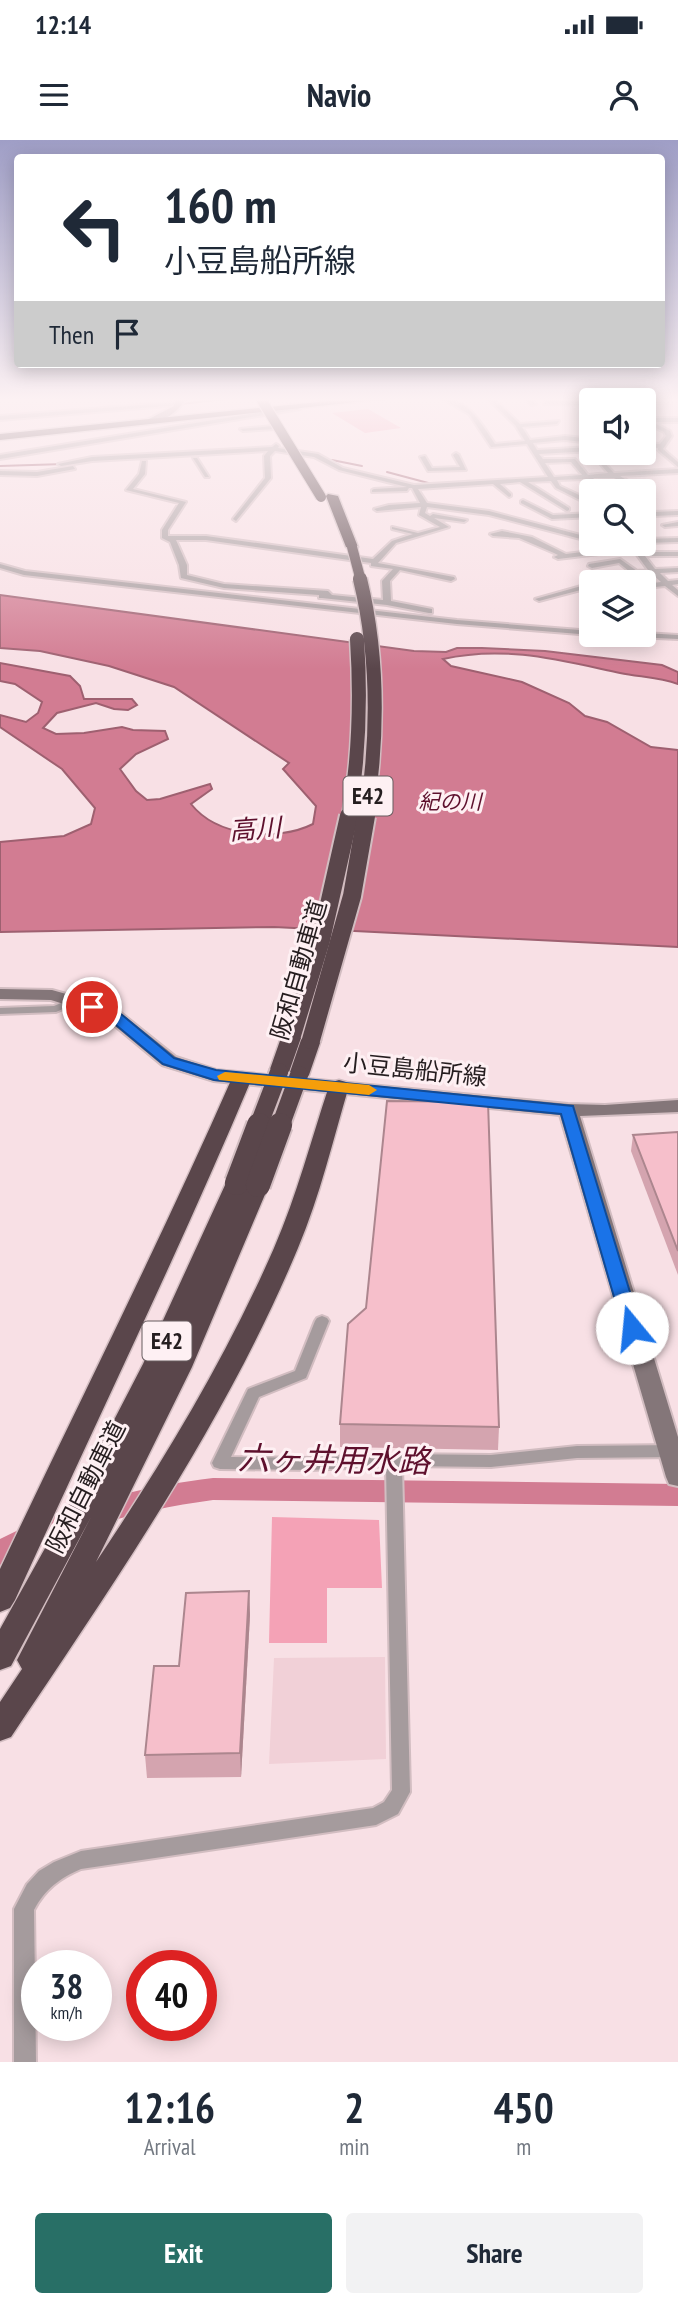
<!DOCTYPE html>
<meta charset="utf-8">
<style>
body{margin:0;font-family:"PT Sans Narrow","Noto Sans JP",sans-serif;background:#f2f2f3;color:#1f2937;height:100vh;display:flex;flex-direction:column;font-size:26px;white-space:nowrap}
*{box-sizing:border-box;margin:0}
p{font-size:23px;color:#747a83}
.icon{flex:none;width:38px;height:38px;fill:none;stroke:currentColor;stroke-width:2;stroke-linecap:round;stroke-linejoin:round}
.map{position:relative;height:1922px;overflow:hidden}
.sheet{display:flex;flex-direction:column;background:#fff;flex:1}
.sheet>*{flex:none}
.guide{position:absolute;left:14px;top:14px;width:651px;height:214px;border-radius:7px;box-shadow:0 4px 18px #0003;background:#fff;color:#1f2937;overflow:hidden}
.fabs{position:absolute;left:579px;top:248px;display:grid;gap:14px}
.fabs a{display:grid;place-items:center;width:77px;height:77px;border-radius:7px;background:#fff;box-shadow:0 4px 18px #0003;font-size:35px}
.speed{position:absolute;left:21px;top:1810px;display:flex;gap:14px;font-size:35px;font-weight:700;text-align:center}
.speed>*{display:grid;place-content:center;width:91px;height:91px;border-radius:50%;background:#fff;box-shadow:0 4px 18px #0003;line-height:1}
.speed small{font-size:18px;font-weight:400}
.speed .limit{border:10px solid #d22;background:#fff;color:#111}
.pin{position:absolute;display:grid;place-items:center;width:60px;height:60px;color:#fff;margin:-30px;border:4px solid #fff;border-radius:50%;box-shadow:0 2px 7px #0007}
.me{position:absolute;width:77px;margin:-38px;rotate:343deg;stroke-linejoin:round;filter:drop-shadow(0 0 5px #0008)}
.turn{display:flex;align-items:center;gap:24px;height:147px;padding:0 35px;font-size:32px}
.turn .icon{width:91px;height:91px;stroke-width:2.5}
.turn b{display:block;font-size:49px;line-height:60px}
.then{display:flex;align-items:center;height:66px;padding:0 35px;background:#0003;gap:14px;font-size:26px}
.eta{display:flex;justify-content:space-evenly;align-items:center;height:119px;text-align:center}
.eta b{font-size:42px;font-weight:600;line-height:49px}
.cta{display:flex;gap:14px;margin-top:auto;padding:14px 35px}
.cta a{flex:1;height:80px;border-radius:7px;background:#286f66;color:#fff;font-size:28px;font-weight:600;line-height:80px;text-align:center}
.cta a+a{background:#f2f2f3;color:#1f2937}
.status{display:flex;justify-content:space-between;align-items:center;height:49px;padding:0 35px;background:#fff;direction:ltr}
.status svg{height:19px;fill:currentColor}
header{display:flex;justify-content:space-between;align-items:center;height:91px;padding:0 35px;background:#fff;font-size:32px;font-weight:600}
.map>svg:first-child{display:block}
.built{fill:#f1d0d7}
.green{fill:#f4a2b6}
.water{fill:#d27c92;stroke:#9e6070;stroke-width:2}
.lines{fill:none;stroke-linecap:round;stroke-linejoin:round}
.stream{stroke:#9e6070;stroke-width:2}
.river{fill:#d27c92;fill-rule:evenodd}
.street-casing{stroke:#d2bdc1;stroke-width:4}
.secondary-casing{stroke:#d2bdc1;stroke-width:4}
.highway-casing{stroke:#d2bdc1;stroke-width:3}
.street{fill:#a59b9d;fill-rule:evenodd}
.secondary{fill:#847679;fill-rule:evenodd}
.highway{fill:#5a464b;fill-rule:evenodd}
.highway-bridge-far3-casing{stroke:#d2bdc1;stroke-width:12;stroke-linecap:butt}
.highway-bridge-far2-casing{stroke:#d2bdc1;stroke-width:17;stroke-linecap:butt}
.highway-bridge-far1-casing{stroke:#d2bdc1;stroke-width:22;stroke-linecap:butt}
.highway-bridge-casing{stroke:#d2bdc1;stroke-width:28;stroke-linecap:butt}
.highway-bridge-far3{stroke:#5a464b;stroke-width:10}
.highway-bridge-far2{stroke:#5a464b;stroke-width:14}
.highway-bridge-far1{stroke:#5a464b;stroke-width:18}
.highway-bridge{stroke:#5a464b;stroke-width:24}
.wall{fill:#d4a4af}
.shaded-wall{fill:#ac868e}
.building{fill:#f6bfcb;stroke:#ac868e;stroke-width:2}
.route{fill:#1a73e8;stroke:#114b97;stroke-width:2}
.slow{fill:#f59e0b}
.labels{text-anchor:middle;stroke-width:6;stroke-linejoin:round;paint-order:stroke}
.far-water-label{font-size:21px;font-style:italic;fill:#5e102d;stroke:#fef0f3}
.shield{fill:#fef0f3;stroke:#665c5f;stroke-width:2}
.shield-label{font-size:23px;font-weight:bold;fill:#251d1f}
.street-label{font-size:24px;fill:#251d1f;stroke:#fef0f3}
.water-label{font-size:26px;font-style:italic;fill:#5e102d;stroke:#fef0f3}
.near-water-label{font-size:32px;font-style:italic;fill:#5e102d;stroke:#fef0f3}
</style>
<div class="status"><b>12:14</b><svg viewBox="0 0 49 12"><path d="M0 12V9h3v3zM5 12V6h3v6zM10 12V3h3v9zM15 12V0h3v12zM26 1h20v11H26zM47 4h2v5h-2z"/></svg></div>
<header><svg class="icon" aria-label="menu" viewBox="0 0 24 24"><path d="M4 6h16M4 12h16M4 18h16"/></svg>Navio<svg class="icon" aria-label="person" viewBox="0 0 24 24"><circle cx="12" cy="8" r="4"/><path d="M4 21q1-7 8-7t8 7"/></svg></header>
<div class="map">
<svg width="678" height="1922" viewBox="0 0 678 1922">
<rect width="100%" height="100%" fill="#f8e0e5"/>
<polygon class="built" points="385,1517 386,1619 269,1624 274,1518"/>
<g class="green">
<polygon points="368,269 401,288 365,293 332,273"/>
<polygon points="272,1377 379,1380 382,1448 327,1448 327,1503 269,1503"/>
</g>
<path class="water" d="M0,455l414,56 32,1 11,-4h25l63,3 117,14 16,7v12c-19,-7 -39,-7 -58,-11 -61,-13 -115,-28 -177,-14l8,7 71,16 47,21 16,13 22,6 44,25 27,3v197l-404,-20 -274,5v-90l64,-6 27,-12 4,-16 -33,-39 -62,-42v-12l26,7 12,-9 4,-11 -27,-18 -15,-3v-18l70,13 10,10 4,13h48l5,6 -9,5 -14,-1 -18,-6 -39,10 -14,15 13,6 28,-1 38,-6 11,3 32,1 3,8 -32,15 -16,15 16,22 11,9 13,-1 50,-15 2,5 -21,15c26,33 86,38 122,20l3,-18 -33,-37 6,-6 -115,-76 -65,-21 -69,-15 -40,-3z"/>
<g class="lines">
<g class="stream">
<polyline points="180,264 226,259"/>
<polyline points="332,320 362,326"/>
<polyline points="0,326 64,324"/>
<polyline points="387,332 432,344"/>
</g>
<path class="river" d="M213,1338l465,6v22l-465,-6c-52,7 -104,19 -153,38 -21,8 -39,20 -60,27v-26c66,-34 140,-52 213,-61z"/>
<g class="street-casing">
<g id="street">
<path d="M443,259c26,0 39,26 52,45l30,-3 -10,-16 -27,-26h6l26,25 39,-3 -2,3 -35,3 8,13 35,-4 27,3v4l-27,-3 -32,3 4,7 55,-3v4l-53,3 4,5h32l13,16 20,-2 -12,-14 3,-2 15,16 64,-4v4l-58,3 21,13 -1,3 -26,-14h-21l21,14h-8l-21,-13 -28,1 3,6 32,15v5l-36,-18 -5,-7 -23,1 41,26v2l-2,1 -47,-29 -20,2 11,10v2l-2,1 -16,-13 -75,5 9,14 62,8 103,27v4l-103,-27 -62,-8 -2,6 5,3 3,-2 34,6 -3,2 -30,-4 15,9 -53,16 -18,20 76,14 1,2 -4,2 -51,-11 -10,11 1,20 41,8v4h-3l-42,-8 -65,-7h-3v-3l-95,-7 -43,-10 -2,-13 -9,-23 -8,-4v-8l17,-27 -53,-13 13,-16 3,-13h4l-1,13 -12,15 53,13 -18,28v6h38l167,23 19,-18 21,-7 -21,-5v-2l26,6 22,-6 -21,-12 2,-8 -44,4 -3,-2 15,-4 31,-2 -8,-15h-3l-2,3 -35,1v-2l2,-1 33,-2 -68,-17 -25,-13 -39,-6 -5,5 1,22 -35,43 -3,-2 32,-41 -1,-22 4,-5 -176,10 -31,5 -3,-2 34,-7 180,-10 4,-3 3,2 -1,2 40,6 25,14 71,17 134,-8 -21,-33 -36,3 -22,-33zM571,322l11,13 -28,2 -9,-14zM176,400h30l165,23v3l22,3 -11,12 1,19 -51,-5 -4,-4 -104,-7 -37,-9v-10z"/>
<polygon points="526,259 532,259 536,264 531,265"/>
<rect x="630" y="259" width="6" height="2"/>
<polygon points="546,261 592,261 592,265 544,264"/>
<polygon points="180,262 178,265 0,280 0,276"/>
<polygon points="298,266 300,269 0,319 0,315"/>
<polygon points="644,278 678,278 678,282 652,282 670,291 672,296 663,309 678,322 678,327 658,310 658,308 644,307 644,303 660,304 666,296 664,292 644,282"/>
<polygon points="273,286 275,289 243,291 240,289"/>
<polygon points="456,313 459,315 466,330 428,331 420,317 425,316 432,328 460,327 453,315"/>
<polygon points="193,318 197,318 209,337 205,337"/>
<polygon points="73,326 75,329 37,336 0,335 0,331 37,332"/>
<polygon points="523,360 553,375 592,373 592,377 552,379 521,363 521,361"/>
<polygon points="678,371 678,375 653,376 650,374 653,372"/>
<polygon points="678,382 678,386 665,387 662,385"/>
<polygon points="652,387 654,388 654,390 644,392 644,388"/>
<polygon points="502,391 532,397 566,414 607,409 611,411 607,413 558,419 554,417 558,415 554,413 519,398 493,396 490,394"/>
<polygon points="678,398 678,402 644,403 644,399"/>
<path d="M629,404h7l6,8h36v4h-33l10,13 23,-1v4l-18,1 8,8 10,-1v4l-6,1 6,5v6l-13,-10 -21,2v-4l17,-2 -9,-8c-19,1 -36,9 -55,9l33,-11 -11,-9 -27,5 -4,-2 1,-2 31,-5 17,12 11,-1z"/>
<polygon points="0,424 25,431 457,480 592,491 592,495 457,484 24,435 0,428"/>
<polygon points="592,443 592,447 539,461 535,459"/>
<polygon points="644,493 678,495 678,499 636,497 632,495 644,495"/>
<polygon points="75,857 81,860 79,862 56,872 0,874 0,868 54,866"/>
<path d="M322,1176l5,2 2,3 -23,57 -47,19 -28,60 80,1 83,-4 97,1 86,-9 101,-1v12l-101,1 -86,9 -89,-1 8,326 -12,22 -22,11 -295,44c-21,9 -36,20 -47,41l2,152h-22v-153l13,-25 12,-13 15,-9 27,-11 292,-43 11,-6 8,-12 -6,-324 -75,4 -91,-1 -6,-2 -2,-4 36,-74 47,-18 20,-50 2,-3z"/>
</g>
</g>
<g class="secondary-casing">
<g id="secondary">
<path d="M176,259h10c-7,11 -22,24 -37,24v-4l25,-13z"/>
<polygon points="0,849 52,850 98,863 121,873 176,917 216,930 568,964 605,965 678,960 678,972 580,976 678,1297 678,1346 669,1344 666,1337 560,975 214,941 162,925 109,881 86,871 51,860 0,859"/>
</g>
</g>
<g class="highway-casing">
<g id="highway">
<polygon points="347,259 384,259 0,300 0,294"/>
<polygon points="328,354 338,356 358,407 356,410 346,407 326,356"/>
<polygon points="292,889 299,891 302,895 289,932 286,936 272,936 269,932 282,895 285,891"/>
<polygon points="311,894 318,896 321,900 309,935 306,939 292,939 289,935 301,900 304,896"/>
<path d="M242,932l7,2 3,4c-74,176 -158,348 -237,522l-5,8 -10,4v-43c77,-163 159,-325 232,-491l3,-4z"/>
<path d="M339,940l7,2 3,4c-16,54 -29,110 -51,162 -73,175 -182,332 -287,489l-11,4v-39l22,-33 -5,-9 74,-143 -80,149 -11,4v-41l83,-149 60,-116 83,-181 3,-5h16l3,5 10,-5 8,2 3,5 -77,182 -96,195c67,-100 130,-204 178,-314 23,-53 37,-108 55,-162l3,-4z"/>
</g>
</g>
<use href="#street" class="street"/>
<use href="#secondary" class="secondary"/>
<use href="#highway" class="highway"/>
<g class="highway-bridge-far3-casing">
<g id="highway-bridge-far3">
<polyline points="261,259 321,357"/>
<polyline points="352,407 361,441"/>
</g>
</g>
<g class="highway-bridge-far2-casing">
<g id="highway-bridge-far2">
<path d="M360,439c19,78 18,160 6,238"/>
<path d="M349,677c10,-59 12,-118 8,-178"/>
</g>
</g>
<g class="highway-bridge-far1-casing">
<g id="highway-bridge-far1">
<polyline points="292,895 321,800 349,676"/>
<polyline points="311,900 352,756 366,676"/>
<polyline points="258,987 279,932"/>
<polyline points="280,987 299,935"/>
</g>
</g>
<g class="highway-bridge-casing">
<g id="highway-bridge">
<polyline points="237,1043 259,985"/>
<polyline points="258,1045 280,985"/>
</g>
</g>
<use href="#highway-bridge-far3" class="highway-bridge-far3"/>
<use href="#highway-bridge-far2" class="highway-bridge-far2"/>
<use href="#highway-bridge-far1" class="highway-bridge-far1"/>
<use href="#highway-bridge" class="highway-bridge"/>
</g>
<g class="wall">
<polygon points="678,992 678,1135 631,1011 633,995"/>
<polygon points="366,1168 499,1287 498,1310 340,1307 340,1284"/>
<polygon points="249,1451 250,1475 241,1637 147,1638 145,1615 179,1526"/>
</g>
<polygon class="shaded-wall" points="249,1451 250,1475 241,1637 240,1613"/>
<g class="building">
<polygon points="387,961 488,962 499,1287 340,1284 348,1184 366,1168"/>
<polygon points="678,992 678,1111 633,995"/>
<polygon points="249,1451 240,1613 145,1615 154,1526 179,1526 186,1453"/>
</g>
<linearGradient id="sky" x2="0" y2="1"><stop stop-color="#9f9ec6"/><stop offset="0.49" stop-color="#fcf1f3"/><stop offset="1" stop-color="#fcf1f3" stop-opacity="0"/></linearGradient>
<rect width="678" height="529" fill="url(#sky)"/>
<polygon class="route" points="92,862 121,874 174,918 216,930 573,966 641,1188 639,1192 625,1192 623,1188 561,974 214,940 163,924 110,880 87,870 85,867 87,863"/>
<polygon class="slow" points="225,932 369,945 377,950 369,955 219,940 217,936"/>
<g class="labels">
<g class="far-water-label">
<text x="450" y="669">紀の川</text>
</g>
<g class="shield">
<rect x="343.5" y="636.5" width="49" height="39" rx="5"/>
<rect x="142.5" y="1181.5" width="49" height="39" rx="5"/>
</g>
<g class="shield-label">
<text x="368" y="664">E42</text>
<text x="167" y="1209">E42</text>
</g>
<g class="street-label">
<text transform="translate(299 830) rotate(-74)" y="8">阪和自動車道</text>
<text transform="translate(415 930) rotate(6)" y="8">小豆島船所線</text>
<text transform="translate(86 1347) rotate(-63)" y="8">阪和自動車道</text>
</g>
<g class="water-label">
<text transform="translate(255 689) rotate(-4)" y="9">高川</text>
</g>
<g class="near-water-label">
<text transform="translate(334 1320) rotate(1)" y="11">六ヶ井用水路</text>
</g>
</g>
</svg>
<div class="fabs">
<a><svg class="icon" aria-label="sound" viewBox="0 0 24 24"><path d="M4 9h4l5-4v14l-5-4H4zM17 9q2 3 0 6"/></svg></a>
<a><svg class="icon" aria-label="search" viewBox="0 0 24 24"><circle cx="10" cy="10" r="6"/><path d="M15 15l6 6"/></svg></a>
<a><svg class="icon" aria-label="layers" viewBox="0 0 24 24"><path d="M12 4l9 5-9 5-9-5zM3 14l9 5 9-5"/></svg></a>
</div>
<div class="speed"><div>38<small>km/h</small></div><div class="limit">40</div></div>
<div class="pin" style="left:92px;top:867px;background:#d93025"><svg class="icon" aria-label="arrive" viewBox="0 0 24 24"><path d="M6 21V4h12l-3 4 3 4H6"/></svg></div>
<svg class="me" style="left:632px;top:1188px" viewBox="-20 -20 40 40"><circle r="19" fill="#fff"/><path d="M0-13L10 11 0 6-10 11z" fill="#1a73e8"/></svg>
<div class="guide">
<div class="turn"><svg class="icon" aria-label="left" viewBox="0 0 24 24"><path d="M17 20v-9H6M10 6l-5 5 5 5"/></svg><div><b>160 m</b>小豆島船所線</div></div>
<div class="then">Then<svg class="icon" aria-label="arrive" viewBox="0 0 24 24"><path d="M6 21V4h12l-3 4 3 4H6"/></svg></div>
</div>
</div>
<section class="sheet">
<div class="eta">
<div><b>12:16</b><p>Arrival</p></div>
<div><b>2</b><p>min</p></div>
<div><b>450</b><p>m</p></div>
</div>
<div class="cta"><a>Exit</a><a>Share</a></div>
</section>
